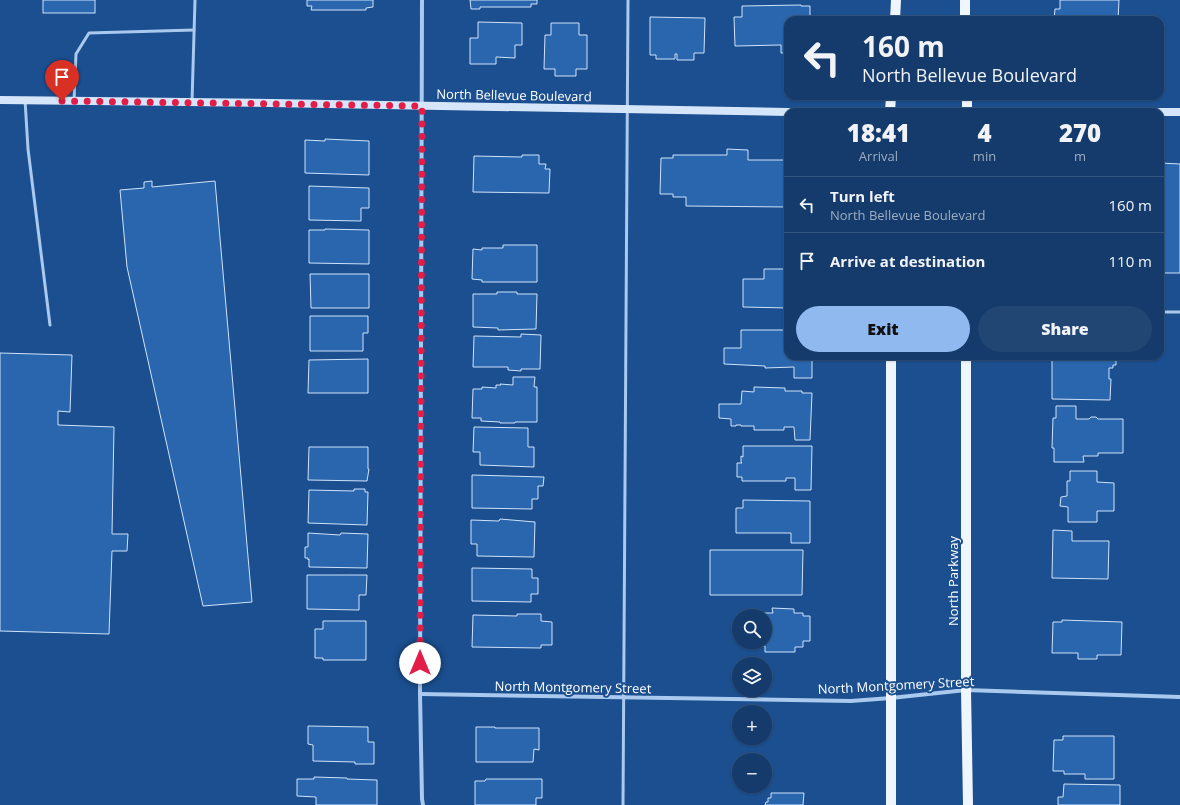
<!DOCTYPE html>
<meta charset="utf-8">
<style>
body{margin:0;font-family:"Open Sans",sans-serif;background:#214673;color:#f1f3f6;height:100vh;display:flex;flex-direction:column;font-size:15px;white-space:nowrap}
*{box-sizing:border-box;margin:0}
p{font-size:13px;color:#9dadc1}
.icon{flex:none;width:22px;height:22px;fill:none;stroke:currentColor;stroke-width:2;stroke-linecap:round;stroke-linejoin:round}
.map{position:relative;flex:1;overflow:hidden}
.details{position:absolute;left:784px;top:108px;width:380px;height:252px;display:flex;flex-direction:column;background:#143b6b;border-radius:12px;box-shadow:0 1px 3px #0004,0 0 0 1px #33557e}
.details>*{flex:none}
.guide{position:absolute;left:784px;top:16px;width:380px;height:84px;border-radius:12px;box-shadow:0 1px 3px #0004,0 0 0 1px #33557e;background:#143b6b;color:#f1f3f6;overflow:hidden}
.buttons{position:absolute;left:732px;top:609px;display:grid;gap:8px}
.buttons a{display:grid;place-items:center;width:40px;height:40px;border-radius:50%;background:#143b6b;box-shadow:0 1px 3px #0004,0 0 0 1px #33557e;font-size:20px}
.pin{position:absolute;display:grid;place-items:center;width:34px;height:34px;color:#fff;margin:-41px -17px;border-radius:50% 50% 50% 0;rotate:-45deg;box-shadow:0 0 4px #0007}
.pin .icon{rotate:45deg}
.me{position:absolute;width:44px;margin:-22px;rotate:0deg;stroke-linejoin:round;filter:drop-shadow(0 0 3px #0008)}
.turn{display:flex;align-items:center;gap:14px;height:84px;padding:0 12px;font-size:18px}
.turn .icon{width:52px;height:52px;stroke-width:2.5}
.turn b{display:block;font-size:28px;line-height:34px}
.eta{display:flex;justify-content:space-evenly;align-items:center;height:68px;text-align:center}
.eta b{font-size:24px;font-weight:800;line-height:28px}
.cta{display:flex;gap:8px;margin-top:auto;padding:8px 12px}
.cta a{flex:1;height:46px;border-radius:24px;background:#90b9f0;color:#111;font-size:16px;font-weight:800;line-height:46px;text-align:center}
.cta a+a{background:#214673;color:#f1f3f6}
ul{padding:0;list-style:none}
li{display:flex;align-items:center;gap:12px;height:56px;padding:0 12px;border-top:1px solid #33557e}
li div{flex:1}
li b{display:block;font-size:15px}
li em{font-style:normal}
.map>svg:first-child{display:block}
.building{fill:#2a66ad;stroke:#cfe3fa}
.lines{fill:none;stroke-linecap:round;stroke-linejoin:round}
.lane{stroke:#a9c9ee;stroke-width:3}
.street{stroke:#a9c9ee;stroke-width:4}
.secondary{stroke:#d6e6fa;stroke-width:8}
.primary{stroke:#f0f6ff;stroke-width:10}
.route{stroke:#e11d48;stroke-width:7;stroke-dasharray:0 12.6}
.labels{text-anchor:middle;stroke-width:4;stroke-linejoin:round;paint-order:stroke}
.street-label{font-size:13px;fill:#fff;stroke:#1b4f8f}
</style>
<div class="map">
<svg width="1180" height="805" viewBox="0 0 1180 805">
<rect width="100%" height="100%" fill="#1b4f8f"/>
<g class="building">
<rect x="43" y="0" width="52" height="13"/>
<polygon points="307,0 373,0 373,7 366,8 366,10 311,10 312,6 307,6"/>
<polygon points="470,0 537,0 537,4 531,4 531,7 480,7 480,9 471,9"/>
<polygon points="1060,0 1119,0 1118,20 1054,20 1055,9 1060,9"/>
<polygon points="801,5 801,6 810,6 810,17 812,17 812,20 788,20 788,53 781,53 781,45 735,46 734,17 742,17 742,6"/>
<polygon points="650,17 705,18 704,53 694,53 694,60 677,60 677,54 675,54 675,59 656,59 656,55 650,55"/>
<polygon points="478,22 522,23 522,45 515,45 515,58 496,57 496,64 470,64 470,38 478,38"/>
<polygon points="551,23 579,23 579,35 587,35 587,69 576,69 576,76 555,76 555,69 544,69 545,35 551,35"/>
<polygon points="325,139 369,141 369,175 305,173 305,140 325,141"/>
<polygon points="727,149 748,150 748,160 788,160 788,207 686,206 686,197 673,197 673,194 660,194 661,158 673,158 673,155 727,155"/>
<polygon points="522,155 539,155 539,164 546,164 545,169 550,169 549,193 473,192 474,156 522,157"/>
<polygon points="1160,163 1180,164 1180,273 1160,273"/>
<polygon points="152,181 152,187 215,181 252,602 203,606 127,267 120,190 144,188 144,182"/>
<polygon points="309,186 369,188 369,208 361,208 361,221 309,220"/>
<polygon points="325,229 369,230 369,264 309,263 309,230 325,230"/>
<polygon points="503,245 537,245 537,282 482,282 482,280 472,279 473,249 482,250 482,248 503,248"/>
<polygon points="786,258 788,258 788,308 743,307 743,279 764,279 764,269 786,269"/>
<polygon points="310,274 369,274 369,308 311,308"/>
<polygon points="497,292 517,292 517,294 537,294 536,329 498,330 498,328 473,327 473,294 497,294"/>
<polygon points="310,316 368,316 368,333 363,333 363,351 310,351"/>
<polygon points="741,330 788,330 788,356 812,356 812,378 794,378 794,367 765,368 765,366 724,364 724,348 741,348"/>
<polygon points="521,334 541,335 540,369 521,369 521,371 508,370 508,367 473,367 474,336 521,337"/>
<polygon points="0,353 72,355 70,412 58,411 58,425 114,427 112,534 128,534 127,551 112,551 109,634 0,631"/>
<polygon points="1052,356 1116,356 1116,365 1113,365 1113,368 1109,368 1109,379 1111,379 1110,400 1052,399"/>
<polygon points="368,359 368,393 308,393 309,360"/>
<polygon points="513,377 535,377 534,387 537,387 537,422 515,422 515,423 500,423 500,422 481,421 481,418 472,418 473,389 482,389 482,387 496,388 496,385 501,385 500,384 513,385"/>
<polygon points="754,387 785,388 785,391 802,391 802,393 812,393 810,440 795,440 794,427 784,427 784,430 754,430 754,426 741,426 741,425 736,425 736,426 731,426 731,419 719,418 719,404 741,404 742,391 754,392"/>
<polygon points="1056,406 1076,406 1076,419 1089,419 1091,417 1096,417 1098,419 1123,419 1123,453 1098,453 1098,456 1083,456 1084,462 1054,462 1054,448 1052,448 1053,418 1056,418"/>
<polygon points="474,427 528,428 528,447 534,447 534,467 480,465 480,452 473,452"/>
<polygon points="743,446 812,446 811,490 795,490 795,478 786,478 786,481 742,481 742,477 737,477 737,463 742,463 741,462 741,456 743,457"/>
<polygon points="309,447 368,447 368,469 369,469 367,481 308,480"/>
<polygon points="1070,471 1097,471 1097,482 1114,483 1114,511 1097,511 1097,522 1068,522 1068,507 1060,506 1061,497 1067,496 1067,481 1070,481"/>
<polygon points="472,475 544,477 543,486 538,486 538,499 532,499 532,509 472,508"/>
<polygon points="354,489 365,489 365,492 368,492 367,525 308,523 309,490 354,491"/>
<polygon points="743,500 810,501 810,543 791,543 791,533 736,533 736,508 743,508"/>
<polygon points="500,519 535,522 534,557 477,556 477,544 471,544 471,520 499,521"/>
<polygon points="1053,530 1072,531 1072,541 1109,541 1108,579 1052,578"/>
<polygon points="308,533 340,535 341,533 368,534 367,568 309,567 309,559 308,560 308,558 305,558 305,547 308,547"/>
<polygon points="710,550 803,550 802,595 710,595"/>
<polygon points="472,568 532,569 532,578 538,578 538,594 531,594 531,602 472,601"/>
<polygon points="307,575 367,575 366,595 359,595 359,610 307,609"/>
<polygon points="772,608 794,609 794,613 803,613 803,616 810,616 810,641 803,641 803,647 795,647 795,652 765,652 765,646 753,646 753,642 765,642 765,616 753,616 753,613 773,613"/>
<polygon points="517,614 541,614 541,621 552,622 552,645 541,645 541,648 472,647 473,615 517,616"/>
<polygon points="1062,620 1122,622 1121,655 1097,655 1097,659 1078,659 1078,653 1052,653 1053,622 1062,622"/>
<polygon points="323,621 366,621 366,660 323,660 323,658 315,658 315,629 323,629"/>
<polygon points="308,726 368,727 368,742 374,742 374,764 355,764 355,762 313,761 313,745 308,744"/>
<polygon points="476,727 495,727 495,728 539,728 539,750 534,749 533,762 476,762"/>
<polygon points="1063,736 1114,736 1114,779 1085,779 1085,774 1064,774 1064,771 1053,771 1054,740 1063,740"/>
<polygon points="314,777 347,778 347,779 377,780 377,805 316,805 316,797 297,796 297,779 314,779"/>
<polygon points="486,779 542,779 542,798 536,798 536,805 475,805 475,781 485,781"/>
<polygon points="1064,784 1120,785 1120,805 1058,805 1058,797 1063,797"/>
<polygon points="771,793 804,793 803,805 765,805 766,802 768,802 768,798 771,798"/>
</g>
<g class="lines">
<g class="lane">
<polyline points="25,100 28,149 50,325"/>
<polyline points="74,101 76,54 89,33 194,30"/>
<polyline points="192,102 195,0"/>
<polyline points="1160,312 1180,312"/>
<polyline points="623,805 628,0"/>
</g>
<g class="street">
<polyline points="422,0 420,694 422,799 423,805"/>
<polyline points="420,694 851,701 891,698 966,690 1180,697"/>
</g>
<g class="secondary">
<polyline points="0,100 272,103 788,112"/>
<polyline points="1160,112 1180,112"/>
</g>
<g class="primary">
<polyline points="965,0 965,20"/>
<polyline points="895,20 896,0"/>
<polyline points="967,96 967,112"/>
<polyline points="890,112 891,96"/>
<polyline points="966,356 966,690 968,805"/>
<polyline points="891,805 891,356"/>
</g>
</g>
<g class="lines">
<polyline class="route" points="62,101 422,106 420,663"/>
</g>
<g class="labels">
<g class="street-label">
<text transform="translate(514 95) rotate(1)" y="5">North Bellevue Boulevard</text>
<text transform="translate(953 581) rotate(-90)" y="5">North Parkway</text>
<text transform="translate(896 685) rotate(-3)" y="5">North Montgomery Street</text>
<text transform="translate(573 687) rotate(1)" y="5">North Montgomery Street</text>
</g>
</g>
</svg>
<div class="buttons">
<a><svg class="icon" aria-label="search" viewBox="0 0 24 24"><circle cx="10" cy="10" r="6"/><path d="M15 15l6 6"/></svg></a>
<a><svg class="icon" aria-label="layers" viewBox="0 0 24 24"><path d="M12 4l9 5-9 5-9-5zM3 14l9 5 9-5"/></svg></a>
<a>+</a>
<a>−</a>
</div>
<div class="pin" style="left:62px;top:101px;background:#d93025"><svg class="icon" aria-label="arrive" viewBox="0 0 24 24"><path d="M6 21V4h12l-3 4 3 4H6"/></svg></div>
<svg class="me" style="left:420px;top:663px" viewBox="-20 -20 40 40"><circle r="19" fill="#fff"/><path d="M0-13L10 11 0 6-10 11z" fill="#e11d48"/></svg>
<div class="guide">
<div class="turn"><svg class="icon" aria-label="left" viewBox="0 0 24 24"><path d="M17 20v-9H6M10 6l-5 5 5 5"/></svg><div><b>160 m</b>North Bellevue Boulevard</div></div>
</div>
<section class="details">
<div class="eta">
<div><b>18:41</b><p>Arrival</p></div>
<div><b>4</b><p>min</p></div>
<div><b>270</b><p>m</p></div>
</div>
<ul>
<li><svg class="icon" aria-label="left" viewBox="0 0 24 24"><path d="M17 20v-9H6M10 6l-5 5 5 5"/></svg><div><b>Turn left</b><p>North Bellevue Boulevard</p></div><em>160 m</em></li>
<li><svg class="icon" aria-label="arrive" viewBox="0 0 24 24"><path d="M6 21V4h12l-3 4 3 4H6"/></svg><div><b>Arrive at destination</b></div><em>110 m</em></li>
</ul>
<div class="cta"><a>Exit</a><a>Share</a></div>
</section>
</div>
